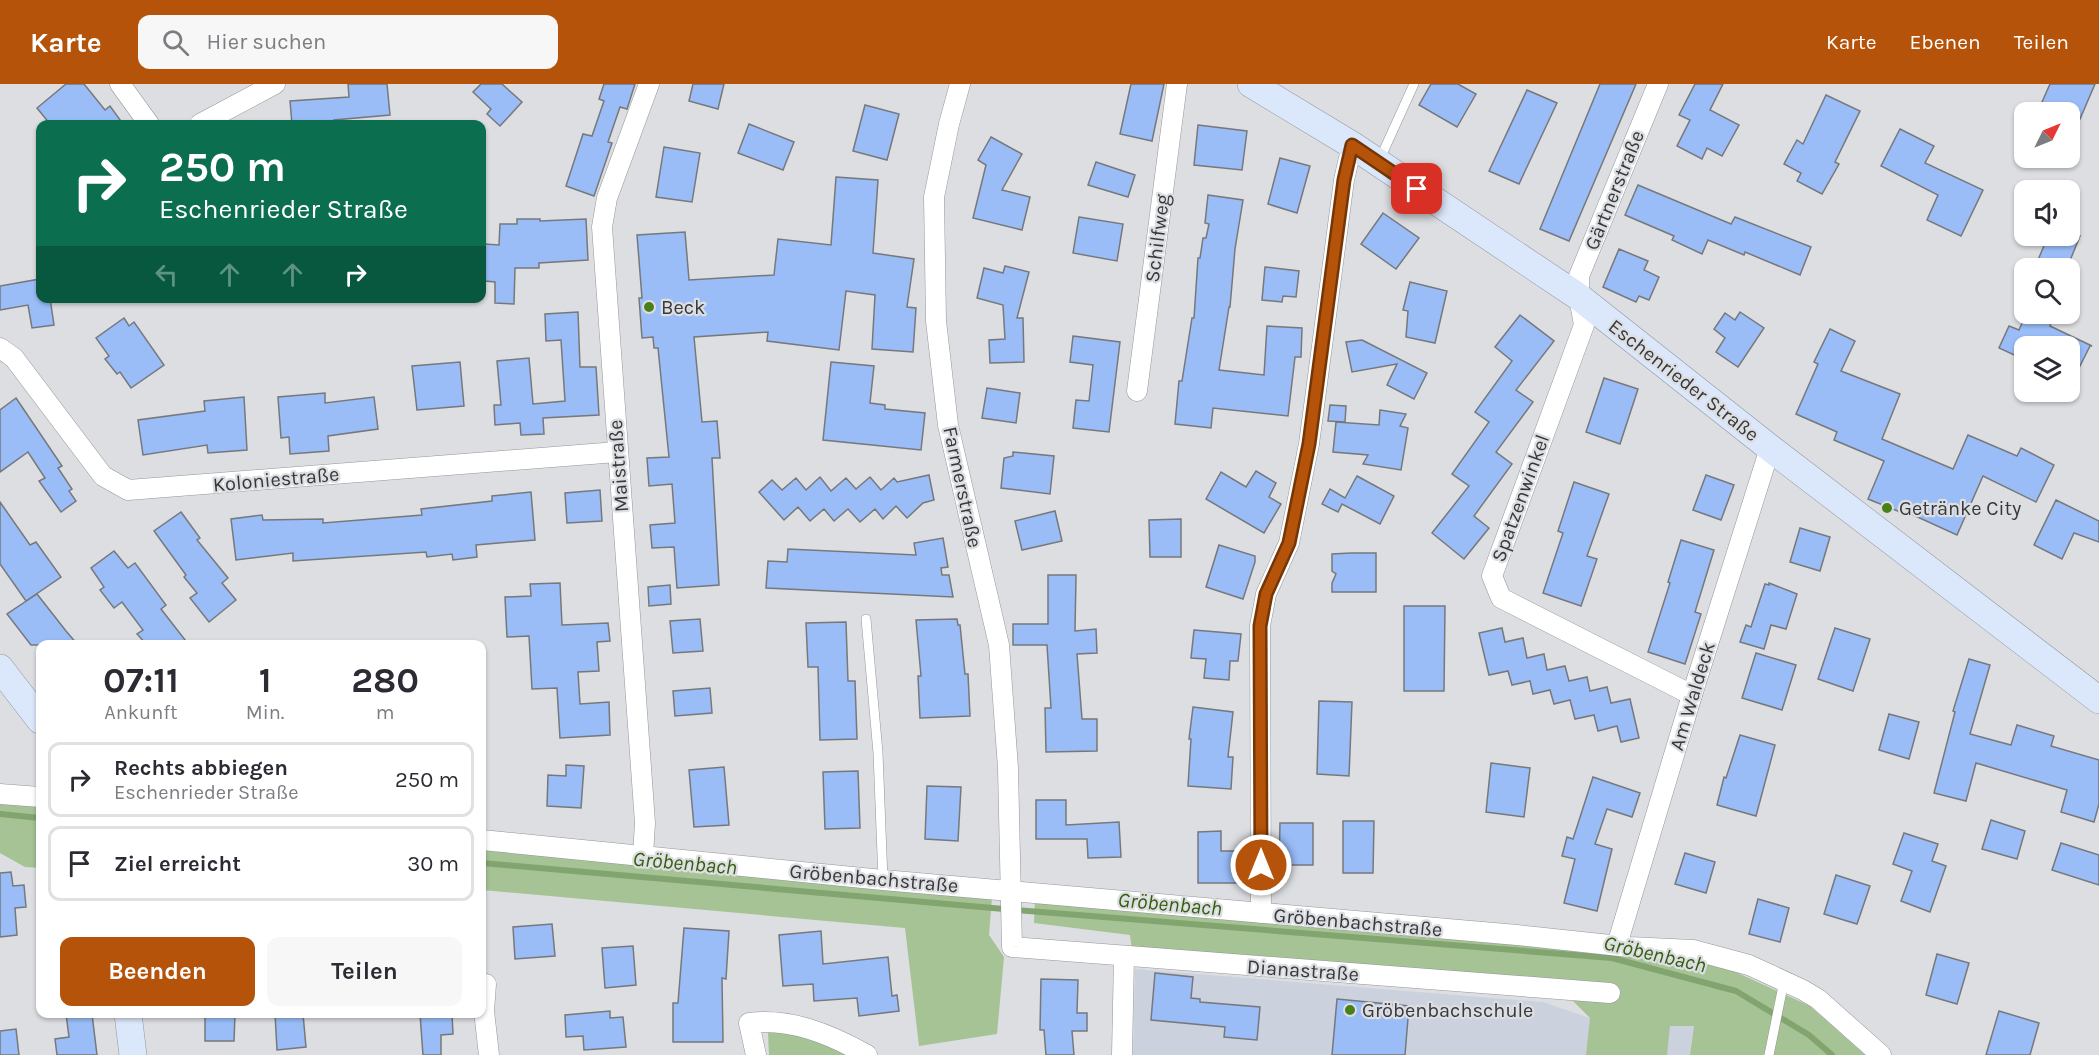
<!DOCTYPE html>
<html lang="de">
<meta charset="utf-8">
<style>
body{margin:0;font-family:Karla,sans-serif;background:#f7f7f7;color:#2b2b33;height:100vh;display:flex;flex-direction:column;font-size:22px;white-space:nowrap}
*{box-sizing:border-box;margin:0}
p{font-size:20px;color:#7c7c81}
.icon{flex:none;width:33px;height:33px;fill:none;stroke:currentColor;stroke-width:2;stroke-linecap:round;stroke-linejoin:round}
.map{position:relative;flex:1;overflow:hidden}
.details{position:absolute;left:36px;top:556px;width:450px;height:378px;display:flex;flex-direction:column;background:#fff;border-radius:12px;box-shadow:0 2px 4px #0004}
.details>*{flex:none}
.banner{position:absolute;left:36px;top:36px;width:450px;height:183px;border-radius:12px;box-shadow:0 2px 4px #0004;background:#0b6e4f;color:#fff;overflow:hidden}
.needle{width:39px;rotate:47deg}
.tools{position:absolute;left:2014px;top:18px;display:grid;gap:12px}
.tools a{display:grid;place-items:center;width:66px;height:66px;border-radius:12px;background:#fff;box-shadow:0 2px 4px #0004;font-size:30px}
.pin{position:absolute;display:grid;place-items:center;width:51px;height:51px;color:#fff;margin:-26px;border-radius:12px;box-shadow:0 3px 9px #0006}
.me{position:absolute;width:66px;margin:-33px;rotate:0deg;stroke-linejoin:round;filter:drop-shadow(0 0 4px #0008)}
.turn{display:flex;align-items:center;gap:21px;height:126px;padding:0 24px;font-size:27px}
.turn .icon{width:78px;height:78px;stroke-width:2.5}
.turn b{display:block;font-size:42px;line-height:51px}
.lanes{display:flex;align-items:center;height:57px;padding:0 24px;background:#0003;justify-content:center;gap:30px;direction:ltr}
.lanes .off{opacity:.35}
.eta{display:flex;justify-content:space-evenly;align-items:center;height:102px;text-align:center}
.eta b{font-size:36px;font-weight:700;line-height:42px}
.action{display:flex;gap:12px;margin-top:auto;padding:12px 24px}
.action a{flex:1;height:69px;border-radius:12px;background:#b45309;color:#fff;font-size:24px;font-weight:700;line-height:69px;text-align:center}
.action a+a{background:#f7f7f7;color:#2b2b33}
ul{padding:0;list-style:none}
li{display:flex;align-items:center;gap:18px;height:75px;margin:0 12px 9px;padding:0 12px;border:3px solid #e1e1e2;border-radius:12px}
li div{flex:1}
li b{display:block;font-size:22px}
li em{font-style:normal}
header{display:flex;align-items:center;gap:36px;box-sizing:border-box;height:84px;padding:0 30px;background:#b45309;color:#fff}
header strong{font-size:28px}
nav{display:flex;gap:33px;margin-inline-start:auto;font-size:21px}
.search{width:420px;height:54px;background:#f7f7f7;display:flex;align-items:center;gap:15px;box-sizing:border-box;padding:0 21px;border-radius:12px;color:#7c7c81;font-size:22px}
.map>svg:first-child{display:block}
.built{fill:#ccd2dd}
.green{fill:#a5c394}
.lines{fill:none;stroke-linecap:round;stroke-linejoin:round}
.stream{stroke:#82a46e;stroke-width:6}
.building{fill:#9abdf8;stroke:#76787c;stroke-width:1.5}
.lane-casing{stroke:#94969a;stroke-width:10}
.street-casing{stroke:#94969a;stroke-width:21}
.secondary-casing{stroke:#94969a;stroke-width:28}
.lane{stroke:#fff;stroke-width:9}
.street{stroke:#fff;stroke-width:20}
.secondary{stroke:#dbe7fb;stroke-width:27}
.route-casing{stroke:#753606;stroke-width:15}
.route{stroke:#b45309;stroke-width:10}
.poi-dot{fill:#498019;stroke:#dcdee2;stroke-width:2}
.labels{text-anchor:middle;stroke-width:4.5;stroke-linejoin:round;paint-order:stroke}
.street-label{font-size:20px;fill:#37383a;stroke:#dcdee2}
.poi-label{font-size:20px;fill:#37383a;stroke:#dcdee2;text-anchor:start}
.water-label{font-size:21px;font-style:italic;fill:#335e0d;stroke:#dcdee2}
</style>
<header>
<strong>Karte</strong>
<div class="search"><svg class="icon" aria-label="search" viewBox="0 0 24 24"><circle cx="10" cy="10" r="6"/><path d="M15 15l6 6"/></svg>Hier suchen</div>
<nav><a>Karte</a><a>Ebenen</a><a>Teilen</a></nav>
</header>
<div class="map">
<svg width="2099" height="971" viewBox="0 0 2099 971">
<rect width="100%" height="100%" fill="#dcdee2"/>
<polygon class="built" points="1135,885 1543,918 1590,934 1670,942 1694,942 1690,971 1133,971"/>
<g class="green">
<polygon points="0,715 40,719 40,784 25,783 0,769"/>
<polygon points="482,762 992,814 989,851 1004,873 997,950 919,962 905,844 482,806"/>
<polygon points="1035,816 1691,872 1716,879 1810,922 1865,971 1690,971 1694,942 1670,942 1667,971 1586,971 1590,934 1556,900 1132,866 1130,851 1034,839"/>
<polygon points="777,941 853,971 769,971 768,949"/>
</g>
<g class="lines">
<g class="stream">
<polyline points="0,730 40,734"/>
<polyline points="482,779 1004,825 1612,874 1736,907 1809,951 1832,971"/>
</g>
</g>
<g class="building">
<polygon points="66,0 84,0 105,26 110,22 123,40 50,40 37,24"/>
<polygon points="348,0 387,0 390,31 334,36 335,40 292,40 290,17 349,13"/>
<polygon points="481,0 502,0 522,18 500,42 487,30 491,25 473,8"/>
<polygon points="604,0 635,0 627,25 620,23 608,58 612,59 594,112 566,102 583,50 592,52 604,17 599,15"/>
<polygon points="693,0 724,0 718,25 689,17"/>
<polygon points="1131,0 1164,0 1152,57 1120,50"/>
<polygon points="1431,0 1458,0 1476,10 1457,43 1419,21"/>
<polygon points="1600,0 1636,0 1569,157 1540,145"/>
<polygon points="1695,0 1723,0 1710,26 1739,41 1722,72 1707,64 1702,75 1677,62 1690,36 1679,31"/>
<polygon points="2050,0 2095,0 2080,35 2070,30 2070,28 2066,28 2042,18"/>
<polygon points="1527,6 1557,19 1519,100 1489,87"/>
<polygon points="1826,11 1860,27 1835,78 1839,80 1822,110 1797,97 1801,89 1784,80 1797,56 1803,60"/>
<polygon points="865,21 899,30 887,76 853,67"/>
<polygon points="749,40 794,58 783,86 738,69"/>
<polygon points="1198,41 1247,47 1242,86 1194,81"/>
<polygon points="1900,45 1934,62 1925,79 1983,106 1961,152 1927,136 1938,111 1881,82"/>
<polygon points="991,53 1022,70 1002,106 1030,113 1022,146 973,134 986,81 978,76"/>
<polygon points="664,63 700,69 692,118 656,113"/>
<polygon points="1280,74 1310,82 1297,129 1268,120"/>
<polygon points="1096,78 1135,91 1128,113 1088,101"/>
<polygon points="836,93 878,96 873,169 914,175 907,223 916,224 913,268 872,265 875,211 846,207 839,266 767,257 768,248 694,253 702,338 717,337 720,374 712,374 719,501 677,504 674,463 652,464 650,441 675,439 672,400 649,402 647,374 669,373 658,264 654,264 653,253 642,254 639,214 642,214 637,151 685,148 689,196 774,191 778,155 831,161"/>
<polygon points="1638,101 1731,140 1735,133 1811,163 1800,191 1745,168 1744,171 1708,156 1702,170 1672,156 1674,152 1625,131"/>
<polygon points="1208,111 1243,116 1235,165 1230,223 1229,223 1219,286 1264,291 1267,242 1302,244 1301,273 1295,273 1288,332 1213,324 1211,344 1175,340 1179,297 1182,297 1192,234 1194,234 1198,174 1200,174 1203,154 1206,154 1209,140 1205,139"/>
<polygon points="1383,129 1419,154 1396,185 1361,160"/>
<polygon points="1079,133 1123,140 1117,177 1073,169"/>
<polygon points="517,135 540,135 540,137 586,135 588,176 539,179 539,184 515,184 514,220 495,219 495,198 485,197 485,160 499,161 500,140 517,140"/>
<polygon points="2048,152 2080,152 2067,184 2058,184 2038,176"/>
<polygon points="1619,165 1648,177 1644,186 1659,193 1649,216 1639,212 1636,218 1603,203"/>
<polygon points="1005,182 1029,188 1017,234 1023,234 1024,278 990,279 989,256 1005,255 1003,221 977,214 984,184 1003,189"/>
<polygon points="1265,183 1299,187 1296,213 1283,212 1282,218 1262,216"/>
<polygon points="40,195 40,214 50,214 54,241 32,244 28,221 0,226 0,202"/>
<polygon points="1410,198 1447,207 1435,259 1406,253 1408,227 1403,226"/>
<polygon points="578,228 580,283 596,283 599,331 543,334 544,350 521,351 520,339 495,341 494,321 501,321 497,277 529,274 533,320 565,317 561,256 546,257 545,230"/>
<polygon points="1740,228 1764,244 1738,283 1716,268 1725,254 1714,245 1725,229 1735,236"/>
<polygon points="2026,230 2044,230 2053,234 2050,242 2092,262 2090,262 2070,302 2070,262 2025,262 2025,276 1999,264 2009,242 2019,246"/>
<polygon points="1520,231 1554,257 1516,306 1533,318 1496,368 1512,380 1474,432 1489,444 1464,475 1432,449 1469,402 1452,390 1489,338 1475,328 1512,277 1495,263"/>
<polygon points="124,234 129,242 134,238 164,281 131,304 120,288 117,290 105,275 109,272 96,254"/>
<polygon points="1830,245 1855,257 1841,287 1900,310 1882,355 1953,385 1968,351 2017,372 2021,364 2054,381 2036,418 1983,392 1957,451 1911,430 1910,432 1868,415 1884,377 1834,356 1837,348 1796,330 1818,280 1814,278"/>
<polygon points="1073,252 1120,258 1109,348 1073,344 1076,316 1089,317 1093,281 1070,278"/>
<polygon points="1362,256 1427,289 1414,315 1387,301 1397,280 1352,288 1346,258"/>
<polygon points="460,278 464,322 417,326 412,282"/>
<polygon points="831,278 874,282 870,319 885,321 885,325 925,329 921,366 823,356"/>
<polygon points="1604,294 1638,305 1620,360 1586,348"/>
<polygon points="987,304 1020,309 1016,339 982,334"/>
<polygon points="325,309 325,319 374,313 378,345 328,352 329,367 290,370 289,353 281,354 278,313"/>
<polygon points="244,313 247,366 208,369 207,361 143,371 138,336 205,327 204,317"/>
<polygon points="16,314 62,382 58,384 72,405 69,407 76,417 61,428 39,397 45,394 28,368 0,388 0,326"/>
<polygon points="1330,321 1346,322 1345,338 1328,337"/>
<polygon points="1380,326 1406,330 1400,342 1408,344 1401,386 1363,380 1368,371 1333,368 1336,338 1379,341"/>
<polygon points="1013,368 1054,372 1050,410 1001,404 1004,374 1013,372"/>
<polygon points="1256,387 1276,399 1269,413 1281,420 1264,449 1206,415 1221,388 1246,403"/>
<polygon points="929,391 934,416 923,419 907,434 896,422 883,435 875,425 860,438 848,425 834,437 824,425 810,437 798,423 784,436 759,408 772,396 782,406 796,394 806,406 820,393 831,407 846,394 856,405 870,393 881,406 894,394 897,398"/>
<polygon points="1706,391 1734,401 1721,436 1693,426"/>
<polygon points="1357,392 1394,412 1380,440 1342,420 1338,428 1322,420 1330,405 1345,414"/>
<polygon points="1574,398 1609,410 1587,472 1597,475 1581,522 1543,509 1563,449 1558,447"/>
<polygon points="600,406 602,437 567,439 565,409"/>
<polygon points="531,408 535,456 476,461 477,473 453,476 452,470 427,473 426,468 293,477 293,469 236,476 231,435 262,431 263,436 323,435 323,439 422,431 421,425 492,417 492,412"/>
<polygon points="2056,416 2099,437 2099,458 2074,449 2062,475 2034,461"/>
<polygon points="0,418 30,461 36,458 61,493 26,517 0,480"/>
<polygon points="1055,427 1062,457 1022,466 1015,437"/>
<polygon points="181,428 200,454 197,456 228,494 222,499 236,516 209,538 190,514 197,509 184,493 186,491 154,447"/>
<polygon points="1181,435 1181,473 1150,473 1149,436"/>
<polygon points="1800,444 1830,453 1820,487 1790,478"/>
<polygon points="943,454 948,483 941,484 942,491 949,491 953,513 766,504 768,477 787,478 788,465 916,471 914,459"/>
<polygon points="1681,456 1714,466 1695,528 1701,530 1685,580 1648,568 1670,499 1668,498"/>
<polygon points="1219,461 1255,472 1255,478 1243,515 1206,503"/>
<polygon points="114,467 128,484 135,479 166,521 161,525 189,561 147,561 137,550 143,546 122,518 114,524 100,506 104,503 91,484"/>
<polygon points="1351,469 1376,469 1376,508 1332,508 1332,499 1336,490 1332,487 1332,470"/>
<polygon points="1048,491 1076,491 1075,547 1096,545 1097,569 1077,570 1082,635 1097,635 1097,667 1046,668 1045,624 1051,624 1047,561 1013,561 1013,540 1048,540"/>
<polygon points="560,499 562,541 608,539 610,557 597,558 599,587 578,588 580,620 609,618 610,651 560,654 557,604 532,605 529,552 507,553 505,513 531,512 530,500"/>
<polygon points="1769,499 1797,510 1786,545 1771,541 1764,565 1740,558 1746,541 1751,543 1765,500 1769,501"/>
<polygon points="670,501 671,520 649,522 648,503"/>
<polygon points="37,510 66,547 78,561 31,561 7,530"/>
<polygon points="1404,522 1445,522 1444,607 1404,607"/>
<polygon points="700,535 703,567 673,569 670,537"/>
<polygon points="957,535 958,541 960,541 965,590 968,590 970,632 920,634 918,592 921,592 916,536"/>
<polygon points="846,538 848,597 855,597 857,655 820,656 818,583 808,583 806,539"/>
<polygon points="1502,544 1505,558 1523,554 1527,574 1544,570 1547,586 1565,582 1569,597 1587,593 1590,607 1607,603 1611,619 1630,615 1639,654 1621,658 1617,642 1598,647 1594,631 1575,635 1570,616 1554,620 1550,606 1533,610 1530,597 1512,601 1508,587 1489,591 1479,549"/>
<polygon points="1835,544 1870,555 1853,607 1818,595"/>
<polygon points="1194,546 1241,550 1238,577 1230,577 1229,596 1204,594 1206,575 1191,574"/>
<polygon points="1756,569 1796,581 1782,626 1742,614"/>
<polygon points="1969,575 1990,581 1970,650 2011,661 2017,641 2054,652 2051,662 2099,676 2099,720 2094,738 2061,728 2067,706 1976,679 1966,717 1934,709 1955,628 1953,627"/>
<polygon points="710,604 712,629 675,632 673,607"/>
<polygon points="1319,617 1352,618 1349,692 1317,690"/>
<polygon points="1193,623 1233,628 1228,673 1233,673 1231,705 1188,702 1191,655 1189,655"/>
<polygon points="1889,630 1919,638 1909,675 1879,666"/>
<polygon points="1740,651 1775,661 1756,732 1717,721 1724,693 1726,694"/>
<polygon points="1491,679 1530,684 1524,733 1486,728"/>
<polygon points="566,681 584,682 581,724 547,722 548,691 566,692"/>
<polygon points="724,683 729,741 694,743 689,686"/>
<polygon points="858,687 860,744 825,745 823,688"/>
<polygon points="1593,693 1640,709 1632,733 1607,725 1595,760 1612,765 1597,827 1564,819 1575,775 1562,772 1567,753 1573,755"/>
<polygon points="927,702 961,703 958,757 925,755"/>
<polygon points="1036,716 1066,716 1066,741 1119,738 1121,773 1088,774 1087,755 1036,755"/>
<polygon points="1991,736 2025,747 2017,775 1982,765"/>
<polygon points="1343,737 1374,737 1373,789 1343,789"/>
<polygon points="1280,739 1313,739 1313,781 1279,781"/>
<polygon points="1221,747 1221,767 1236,767 1237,799 1198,799 1198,748"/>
<polygon points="1904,749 1938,760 1932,777 1946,782 1930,828 1901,817 1912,787 1893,780"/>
<polygon points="2061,759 2099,771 2099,801 2052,786"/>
<polygon points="1685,769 1715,778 1706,809 1675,800"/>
<polygon points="11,788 13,802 24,801 26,823 15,824 17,851 0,853 0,789"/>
<polygon points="1836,791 1870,802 1857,840 1824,830"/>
<polygon points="1758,815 1789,824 1780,858 1749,850"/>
<polygon points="552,840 555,872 515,875 513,843"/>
<polygon points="684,844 729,847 726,895 722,894 723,958 673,958 673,919 678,919"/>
<polygon points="821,847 823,880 888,873 892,912 897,911 899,927 859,932 857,914 814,917 813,900 783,902 779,851"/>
<polygon points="633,862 636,901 605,904 602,864"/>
<polygon points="1937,870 1969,879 1957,920 1926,911"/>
<polygon points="1155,889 1193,893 1191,914 1200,915 1200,918 1260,923 1257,956 1224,953 1225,943 1151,936"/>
<polygon points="1041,895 1078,896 1077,929 1087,929 1087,947 1072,947 1074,971 1046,971 1044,946 1040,946"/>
<polygon points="1337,915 1409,922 1405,971 1332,971"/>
<polygon points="610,927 610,934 623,933 626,963 584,966 583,952 566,953 565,931"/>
<polygon points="1999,927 2039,939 2030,971 1986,971"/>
<polygon points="66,930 92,930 97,971 57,971 55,955 69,953"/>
<polygon points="205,930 235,930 234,957 205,957"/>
<polygon points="275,930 303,930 306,963 277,966"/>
<polygon points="420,930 452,930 453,950 441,951 441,971 423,971"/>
<polygon points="16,945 19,971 0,971 0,947"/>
</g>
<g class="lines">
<g class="lane-casing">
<g id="lane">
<polyline points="1379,77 1414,0"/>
<polyline points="866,535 878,669 883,796"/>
<polyline points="1769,971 1784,897"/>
</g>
</g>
<g class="street-casing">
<g id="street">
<polyline points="120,0 149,40"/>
<polyline points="960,0 949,40 934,113 936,237 948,341 999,561 1008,684 1012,863 1610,909"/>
<polyline points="1658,0 1579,192 1579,213 1584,241 1492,492 1501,514 1692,611"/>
<polyline points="200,40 275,0"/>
<polyline points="0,264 14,274 103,392 128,406 617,368"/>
<polyline points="1137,307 1177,0"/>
<polyline points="0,710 40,713"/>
<polyline points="482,756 883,796 1517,851 1629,863 1693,866 1749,881 1803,906 1818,915 1881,971"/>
<polyline points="643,771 645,739 602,143 607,114 649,0"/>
<polyline points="1261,829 1260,542 1266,510 1289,459 1309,360 1344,96 1352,61"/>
<polyline points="1617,861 1692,611 1770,364"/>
<polyline points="486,900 484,927 489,971"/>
<path d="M756,971l-7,-32c42,-5 81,11 118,32"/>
<polyline points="1122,971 1124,872"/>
</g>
</g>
<g class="secondary-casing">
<g id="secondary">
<polyline points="1251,0 1352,61 1579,213 1770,364 2099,616"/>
<polyline points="0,584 40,636"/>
<polyline points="128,930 133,971"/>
</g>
</g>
<use href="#lane" class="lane"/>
<use href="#street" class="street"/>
<use href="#secondary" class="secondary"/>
</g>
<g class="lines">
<g class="route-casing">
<polyline id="route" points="1261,781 1260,542 1266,510 1289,459 1309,360 1344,96 1352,61 1417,105"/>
</g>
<use href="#route" class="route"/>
</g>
<g class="poi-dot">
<circle cx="649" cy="223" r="6"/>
<circle cx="1887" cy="424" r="6"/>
<circle cx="1350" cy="926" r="6"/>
</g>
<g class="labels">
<g class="street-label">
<text transform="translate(1614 106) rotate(-68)" y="7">Gärtnerstraße</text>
<text transform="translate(1157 154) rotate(-83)" y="7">Schilfweg</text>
<text transform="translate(1684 296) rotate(38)" y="7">Eschenrieder Straße</text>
<text transform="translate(618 382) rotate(-94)" y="7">Maistraße</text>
<text transform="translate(276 395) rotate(-5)" y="7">Koloniestraße</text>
<text transform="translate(963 403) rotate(78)" y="7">Farmerstraße</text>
<text transform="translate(1520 414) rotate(-70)" y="7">Spatzenwinkel</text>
<text transform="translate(1692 612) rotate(-73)" y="7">Am Waldeck</text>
<text transform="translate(874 794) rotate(5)" y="7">Gröbenbachstraße</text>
<text transform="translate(1358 838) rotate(5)" y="7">Gröbenbachstraße</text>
<text transform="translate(1303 886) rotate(4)" y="7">Dianastraße</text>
</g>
<g class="poi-label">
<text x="661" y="230">Beck</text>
<text x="1899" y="431">Getränke City</text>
<text x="1362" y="933">Gröbenbachschule</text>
</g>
<g class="water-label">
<text transform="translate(685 779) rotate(5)" y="7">Gröbenbach</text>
<text transform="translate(1170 820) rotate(5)" y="7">Gröbenbach</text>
<text transform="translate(1655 870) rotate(13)" y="7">Gröbenbach</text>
</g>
</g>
</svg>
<div class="tools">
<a><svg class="needle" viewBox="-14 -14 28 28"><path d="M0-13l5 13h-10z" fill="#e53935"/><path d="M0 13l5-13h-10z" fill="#7c7c81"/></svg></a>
<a><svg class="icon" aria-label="sound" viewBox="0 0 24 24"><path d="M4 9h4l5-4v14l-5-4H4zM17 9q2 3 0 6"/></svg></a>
<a><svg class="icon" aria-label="search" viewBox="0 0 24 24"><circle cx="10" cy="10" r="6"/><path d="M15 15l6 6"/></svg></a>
<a><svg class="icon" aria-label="layers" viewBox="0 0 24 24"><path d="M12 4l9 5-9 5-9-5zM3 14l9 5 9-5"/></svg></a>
</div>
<div class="pin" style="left:1417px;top:105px;background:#d93025"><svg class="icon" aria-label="arrive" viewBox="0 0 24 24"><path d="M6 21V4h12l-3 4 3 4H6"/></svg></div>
<svg class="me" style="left:1261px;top:781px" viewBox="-20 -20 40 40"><circle r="17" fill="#b45309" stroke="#fff" stroke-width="3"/><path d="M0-11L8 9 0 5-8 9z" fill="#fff"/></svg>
<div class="banner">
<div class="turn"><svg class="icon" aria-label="right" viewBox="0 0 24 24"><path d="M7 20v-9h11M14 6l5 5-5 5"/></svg><div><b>250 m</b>Eschenrieder Straße</div></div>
<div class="lanes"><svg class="icon off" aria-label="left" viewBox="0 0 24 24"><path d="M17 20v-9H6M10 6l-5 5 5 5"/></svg><svg class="icon off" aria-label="ahead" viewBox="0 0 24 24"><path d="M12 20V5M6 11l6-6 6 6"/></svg><svg class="icon off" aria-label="ahead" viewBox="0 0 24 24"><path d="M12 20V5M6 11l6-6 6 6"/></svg><svg class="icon" aria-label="right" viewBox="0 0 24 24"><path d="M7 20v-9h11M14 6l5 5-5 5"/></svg></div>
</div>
<section class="details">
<div class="eta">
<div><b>07:11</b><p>Ankunft</p></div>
<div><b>1</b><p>Min.</p></div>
<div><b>280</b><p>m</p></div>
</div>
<ul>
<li><svg class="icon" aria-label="right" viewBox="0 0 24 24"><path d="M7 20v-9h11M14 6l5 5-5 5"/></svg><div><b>Rechts abbiegen</b><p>Eschenrieder Straße</p></div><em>250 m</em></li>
<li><svg class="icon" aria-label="arrive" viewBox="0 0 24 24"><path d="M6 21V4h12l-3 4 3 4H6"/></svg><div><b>Ziel erreicht</b></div><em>30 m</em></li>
</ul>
<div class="action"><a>Beenden</a><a>Teilen</a></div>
</section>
</div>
